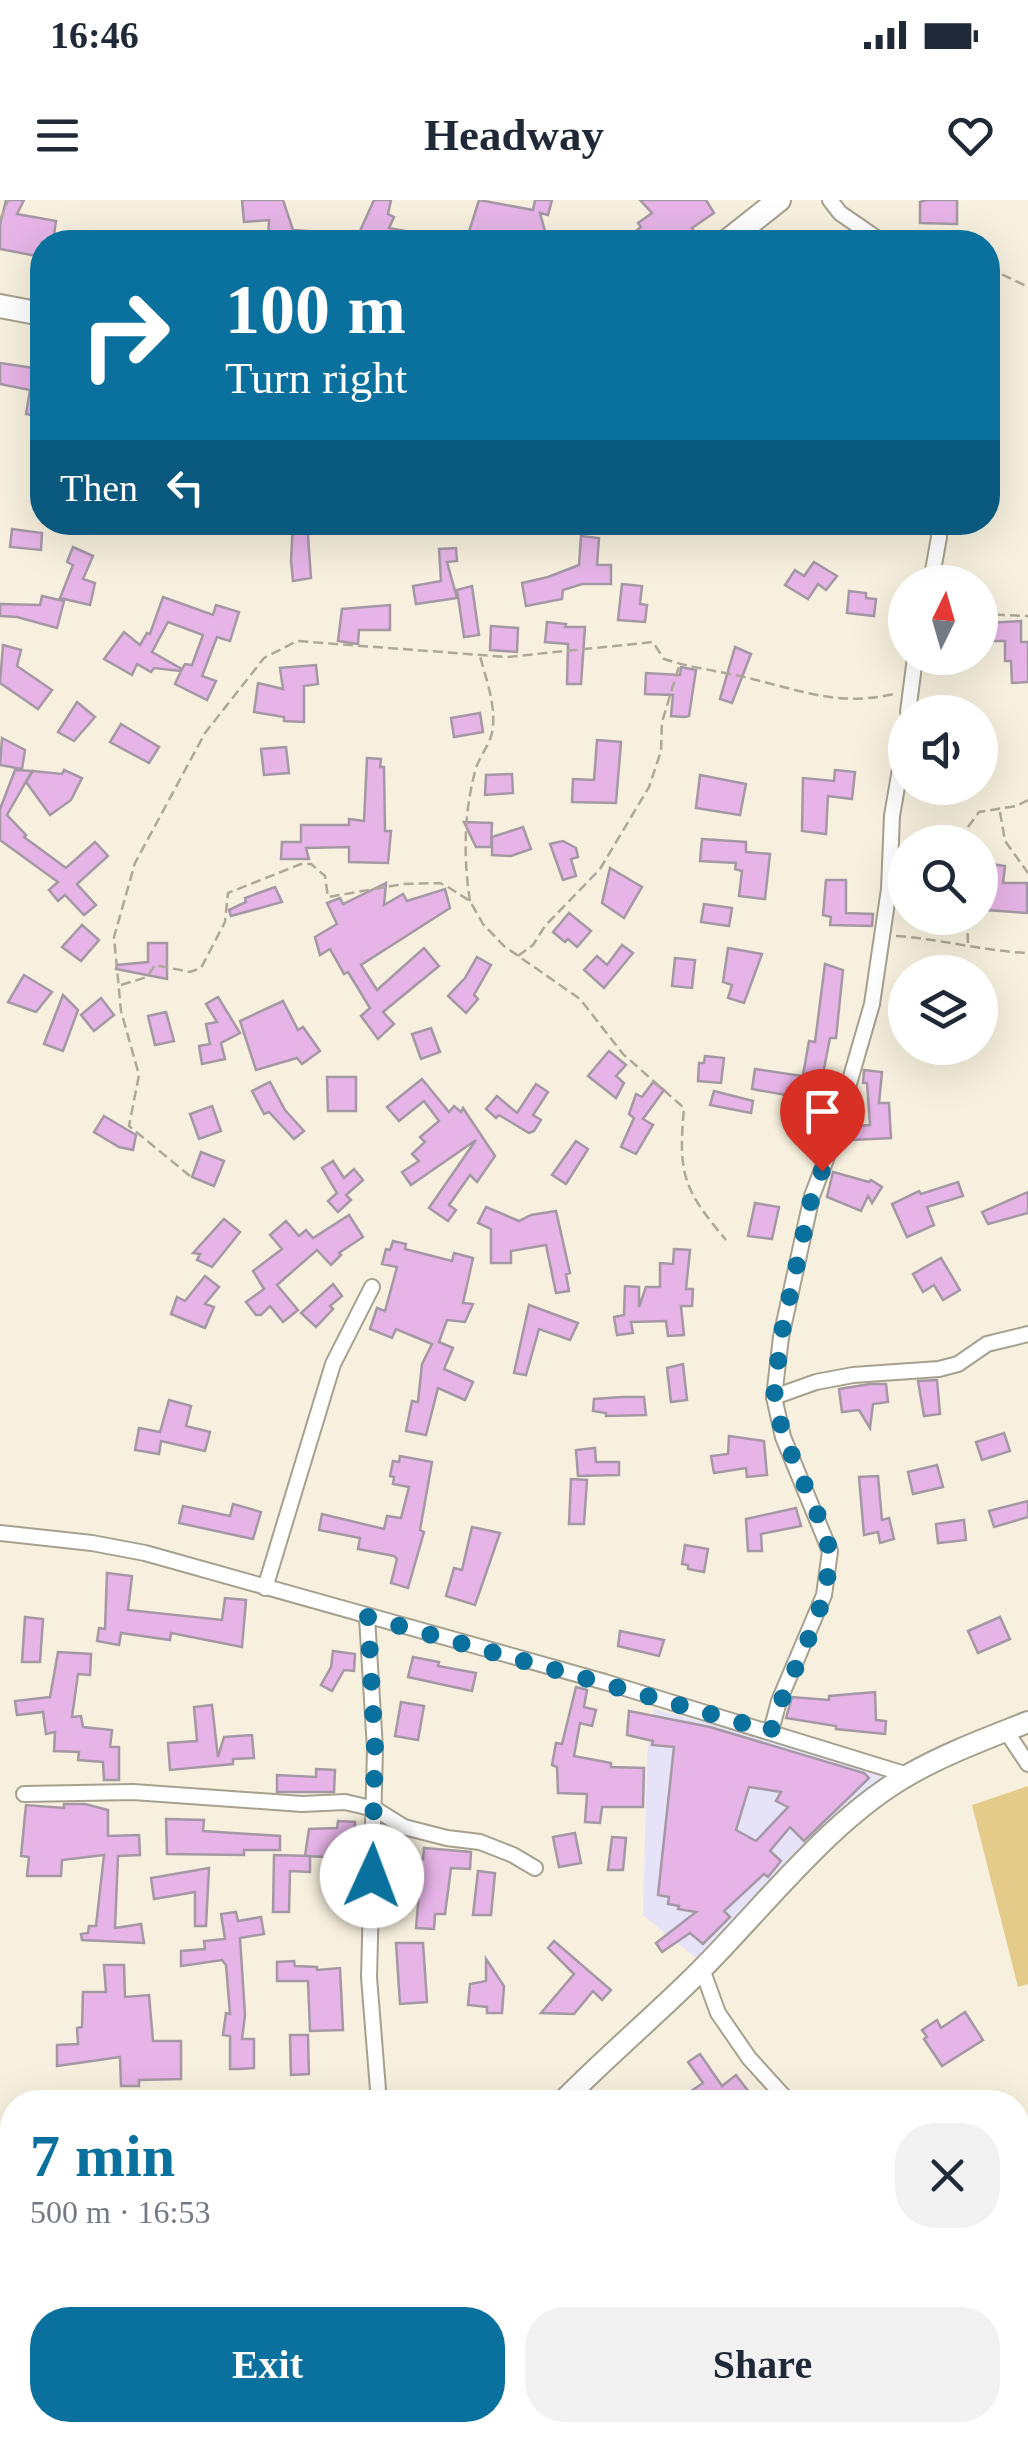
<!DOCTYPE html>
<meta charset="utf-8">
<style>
body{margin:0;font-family:"Times New Roman",serif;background:#f2f2f3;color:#1f2937;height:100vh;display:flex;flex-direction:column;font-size:38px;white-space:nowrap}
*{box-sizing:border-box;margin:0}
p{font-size:32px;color:#747a83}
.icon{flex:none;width:55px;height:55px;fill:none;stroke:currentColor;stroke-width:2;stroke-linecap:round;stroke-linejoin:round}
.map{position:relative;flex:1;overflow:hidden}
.panel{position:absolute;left:0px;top:1890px;width:1030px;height:352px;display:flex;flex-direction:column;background:#fff;border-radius:40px 40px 0 0;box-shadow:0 10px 40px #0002}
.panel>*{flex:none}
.guide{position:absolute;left:30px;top:30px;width:970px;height:305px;border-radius:40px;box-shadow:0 10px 40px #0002;background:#0a709d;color:#fff;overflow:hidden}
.needle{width:65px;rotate:5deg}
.tools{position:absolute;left:888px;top:365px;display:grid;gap:20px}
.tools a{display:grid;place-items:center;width:110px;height:110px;border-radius:50%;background:#fff;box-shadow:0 10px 40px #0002;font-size:50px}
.pin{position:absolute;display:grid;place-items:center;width:85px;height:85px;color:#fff;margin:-102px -42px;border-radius:50% 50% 50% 0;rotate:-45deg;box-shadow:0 0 10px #0007}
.pin .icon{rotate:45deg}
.me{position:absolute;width:110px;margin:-55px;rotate:2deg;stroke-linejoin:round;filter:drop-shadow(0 0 8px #0008)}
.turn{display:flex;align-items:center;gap:35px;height:210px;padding:0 30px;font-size:45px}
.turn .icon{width:130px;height:130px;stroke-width:2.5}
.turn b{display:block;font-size:70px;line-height:85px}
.then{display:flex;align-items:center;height:95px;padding:0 30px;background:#0003;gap:20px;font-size:38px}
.round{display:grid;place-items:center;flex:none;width:105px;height:105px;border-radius:40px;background:#f2f2f3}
.overview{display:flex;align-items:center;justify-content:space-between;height:170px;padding:0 30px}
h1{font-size:60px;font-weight:600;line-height:75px;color:#0a709d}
.cta{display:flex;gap:20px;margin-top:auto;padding:20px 30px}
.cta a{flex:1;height:115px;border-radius:40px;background:#0a709d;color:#fff;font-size:40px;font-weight:600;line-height:115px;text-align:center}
.cta a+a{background:#f2f2f3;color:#1f2937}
.status{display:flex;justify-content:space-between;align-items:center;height:70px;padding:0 50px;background:#fff;direction:ltr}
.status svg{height:28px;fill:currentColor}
header{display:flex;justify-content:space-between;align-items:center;height:130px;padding:0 30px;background:#fff;font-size:45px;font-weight:600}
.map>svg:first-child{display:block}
.commercial{fill:#e6e3f9}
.green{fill:#e5cb89}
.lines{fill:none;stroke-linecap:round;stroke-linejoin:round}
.stream{stroke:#5b89a3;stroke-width:5}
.building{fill:#e6b4e7;stroke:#a598a5;stroke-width:2.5;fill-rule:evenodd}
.street-casing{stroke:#a6a08f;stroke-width:18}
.secondary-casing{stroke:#a6a08f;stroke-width:24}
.primary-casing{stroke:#a6a08f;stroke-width:26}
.path{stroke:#aea89a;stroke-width:2.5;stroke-dasharray:10 5;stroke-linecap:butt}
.street{stroke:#fff;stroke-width:14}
.secondary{stroke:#fff;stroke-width:20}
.primary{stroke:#fff;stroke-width:22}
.route{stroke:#0a709d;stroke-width:18;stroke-dasharray:0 32.4}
</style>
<div class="status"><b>16:46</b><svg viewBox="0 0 49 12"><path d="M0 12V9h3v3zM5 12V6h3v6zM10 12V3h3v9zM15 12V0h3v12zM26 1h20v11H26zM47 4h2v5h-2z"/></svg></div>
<header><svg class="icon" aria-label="menu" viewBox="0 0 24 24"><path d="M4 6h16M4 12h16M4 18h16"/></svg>Headway<svg class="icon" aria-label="heart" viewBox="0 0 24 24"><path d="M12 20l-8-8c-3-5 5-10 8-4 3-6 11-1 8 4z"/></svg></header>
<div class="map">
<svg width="1028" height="2242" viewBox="0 0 1028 2242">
<rect width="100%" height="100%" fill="#f7f0de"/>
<polygon class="commercial" points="654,1509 809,1550 886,1575 697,1759 643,1715 647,1556"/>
<polygon class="green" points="1028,1586 1028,1784 1018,1787 972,1605"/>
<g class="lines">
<polyline class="stream" points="0,2205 12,2208"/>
</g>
<g class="building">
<polygon points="6,0 24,0 17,14 56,21 53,42 42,42 42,57 0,49 0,25"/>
<polygon points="242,0 283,0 293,30 321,32 320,42 268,42 269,20 244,22"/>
<polygon points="374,0 391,0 388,14 394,17 389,28 432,36 431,42 355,42"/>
<polygon points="479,0 533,10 535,0 552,0 548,15 540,13 548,42 506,40 482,34 479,42 467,38"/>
<polygon points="640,0 706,0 714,13 692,28 703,42 621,42 641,27 638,23 652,13"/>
<polygon points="926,0 957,0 957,24 920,23 920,2"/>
<polygon points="35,162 42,163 42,217 26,214 30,190 0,184 0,163 34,168"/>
<polygon points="293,322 307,322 311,378 293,381 291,361"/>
<polygon points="12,329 42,333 41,350 10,347"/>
<polygon points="581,336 599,338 597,365 611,365 611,384 582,384 563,390 562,399 526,406 522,383 548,377 579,365"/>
<polygon points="73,347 93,356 83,379 95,383 90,405 60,398 73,365 67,362"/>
<polygon points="456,348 457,361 447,362 457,398 416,404 413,386 441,381 439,349"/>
<polygon points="814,362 837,376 826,390 818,384 808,399 785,385 795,370 804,376"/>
<polygon points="622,384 642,386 640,404 647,405 645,422 618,420"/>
<polygon points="472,386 479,435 464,437 457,390"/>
<polygon points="849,391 866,393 866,398 876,399 874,416 847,413"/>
<polygon points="42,396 64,401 57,428 17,417 0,416 0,404 40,405"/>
<path d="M163,397l50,18 3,-10 23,7 -9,29 -13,-4 -15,39 14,5 -9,19 -32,-16 6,-13 -27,-3 -3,4 -14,-8 -5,11 -28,-16 20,-27 16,13 7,-12 3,1zM168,422l35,13 -11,30 -7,-1 -3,5 -30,-17z"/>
<polygon points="390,405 390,430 359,430 358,444 338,441 342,409"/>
<polygon points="1021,421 1021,442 1028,442 1028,482 1012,483 1011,461 1005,461 1005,441 989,441 987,423"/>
<polygon points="547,422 566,424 565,427 585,427 581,484 567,484 568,444 545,442"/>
<polygon points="491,426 518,428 517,452 490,450"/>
<polygon points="3,445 21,450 17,466 52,490 38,509 0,483"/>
<polygon points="735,447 751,454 732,503 720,499"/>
<polygon points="316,465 318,484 304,486 304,522 284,521 284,517 254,512 258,483 283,489 280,468"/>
<polygon points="681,467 696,470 689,516 685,517 671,516 673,495 645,494 646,473 680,475"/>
<polygon points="77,502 95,517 74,541 58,532"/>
<polygon points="480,513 483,532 454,537 451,518"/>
<polygon points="121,524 159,547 149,563 110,542"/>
<polygon points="2,538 25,550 22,569 0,565"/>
<polygon points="597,540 621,542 616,603 572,602 573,579 594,580"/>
<polygon points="286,547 289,573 264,575 261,549"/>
<polygon points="367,558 381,559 380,567 384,567 385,631 391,631 388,663 349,662 349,647 306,648 309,659 281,659 282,642 301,642 301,625 349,625 349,619 364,621"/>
<polygon points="15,570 32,571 7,615 26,635 24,637 66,668 95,642 108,656 77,684 96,705 84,715 65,695 58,701 49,690 58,682 0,640 0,609"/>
<polygon points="64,570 82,578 71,600 50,615 26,582 33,571 62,574"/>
<polygon points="835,570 855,572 852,599 828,596 826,634 802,631 803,578 834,581"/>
<polygon points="512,574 513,593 485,595 486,575"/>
<polygon points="700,575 746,584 740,615 696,608"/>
<polygon points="464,622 492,623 491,647 476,647"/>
<polygon points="523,627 531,649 511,656 492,655 492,637"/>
<polygon points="702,639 746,642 746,652 770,654 765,699 739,696 742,671 735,669 736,663 700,661"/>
<polygon points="563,641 576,648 578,657 571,659 576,676 563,680 550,644"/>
<polygon points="986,663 1005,666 1003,683 1027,683 1027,713 986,710"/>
<polygon points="610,668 642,687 624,718 602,703"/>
<polygon points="826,680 846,680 846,713 873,714 872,726 830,725 831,717 823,715"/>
<polygon points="386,683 384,705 403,694 407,701 445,689 450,708 361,765 377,790 424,748 439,766 383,812 394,824 378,839 361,816 370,808 348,772 344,774 330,749 320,755 315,737 337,724 327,703 340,698 343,704"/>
<polygon points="275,687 282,702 231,716 229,710 246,702 245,698"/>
<polygon points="704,704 732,708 729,726 701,722"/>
<polygon points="569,713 591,731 577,747 568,739 565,742 553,732"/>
<polygon points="82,725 99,740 81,761 62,747"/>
<polygon points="148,743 167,743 167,779 116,769 117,765 148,762"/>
<polygon points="622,745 633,753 604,788 584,770 597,756 607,765"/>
<polygon points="728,748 762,754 744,803 728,798 732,785 723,782"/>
<polygon points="477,757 491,765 474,795 478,799 466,813 448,796 465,778"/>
<polygon points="675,758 695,760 692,788 672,786"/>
<polygon points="825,764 843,770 836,838 830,838 822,879 803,875 809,841 815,842"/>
<polygon points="24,775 52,792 36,812 8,802"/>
<polygon points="63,795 78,810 63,851 44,844"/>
<polygon points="218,797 240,833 221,843 225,859 202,864 199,846 210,844 206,824 217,822 206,804"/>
<polygon points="101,798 114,815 94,831 81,815"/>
<polygon points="283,801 298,830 303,827 320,851 302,864 297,858 256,870 240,821"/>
<polygon points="166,812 174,841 155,845 148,816"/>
<polygon points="431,828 440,852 421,859 412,834"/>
<polygon points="609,851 626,865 616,876 624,883 616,898 588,876"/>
<polygon points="705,856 724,858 721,883 698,881 699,863 704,863"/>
<polygon points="755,869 802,876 797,897 752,889"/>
<polygon points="864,870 882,872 879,903 889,903 891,938 852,940 851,926 870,925 867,883 863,883"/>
<polygon points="327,877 356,877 356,911 328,911"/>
<polygon points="422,879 449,912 454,906 461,912 463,908 495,956 477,982 470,975 449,1005 456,1010 448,1021 429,1008 476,940 411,985 402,972 419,961 412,954 425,942 420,937 439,921 424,901 399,921 387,907"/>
<polygon points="270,882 285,910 304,931 294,939 269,912 264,914 252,891"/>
<polygon points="653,882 664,890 643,919 653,925 636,954 621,947 634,918 629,914 636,894 642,897"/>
<polygon points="536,884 548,892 533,915 541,920 534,931 529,933 499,915 496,918 486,909 497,896 517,913"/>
<polygon points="714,891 753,901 751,913 710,905"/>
<polygon points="212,906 221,931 199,939 190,914"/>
<polygon points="104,916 136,935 133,950 119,947 94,932"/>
<polygon points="576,941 588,949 566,984 552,975"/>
<polygon points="201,952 224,961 214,986 192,977"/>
<polygon points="333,961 344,978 354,969 363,980 346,995 351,1000 338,1012 328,1001 337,993 322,968"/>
<polygon points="833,972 869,982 871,980 882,987 872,1003 868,996 861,1011 827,997"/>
<polygon points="958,982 963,996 927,1007 934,1025 907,1037 892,1004 919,991 921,994"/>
<polygon points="1028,992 1028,1013 988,1024 982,1012"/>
<polygon points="755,1003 779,1007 772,1039 748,1036"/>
<polygon points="486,1007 519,1021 531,1015 556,1011 570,1073 566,1074 569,1091 556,1093 546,1045 511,1051 511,1063 491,1063 491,1029 478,1023"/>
<polygon points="349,1015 363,1037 339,1053 341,1055 331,1065 317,1050 277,1085 298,1110 283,1122 270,1106 261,1115 256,1115 246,1102 264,1089 253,1071 282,1049 270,1035 286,1021 299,1036 306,1030 313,1038"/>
<polygon points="224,1019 240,1032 212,1067 197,1060 200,1054 193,1053"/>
<polygon points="393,1041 406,1044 405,1049 452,1061 454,1053 473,1058 463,1103 473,1104 465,1122 447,1120 439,1142 453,1148 444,1169 473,1182 465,1200 438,1188 426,1235 406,1231 412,1201 418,1202 422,1164 432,1144 396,1129 392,1138 370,1129 377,1108 385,1111 397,1067 382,1064 386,1049 390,1050"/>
<polygon points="674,1049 690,1050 686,1089 693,1089 692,1106 681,1106 684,1135 668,1136 666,1121 631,1122 633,1133 617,1135 614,1117 624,1115 625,1086 639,1087 639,1107 646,1087 660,1087 660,1063 673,1064"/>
<polygon points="941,1058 960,1090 943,1100 934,1085 923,1092 913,1074"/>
<polygon points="205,1076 219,1087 205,1104 214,1107 205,1128 171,1114 177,1097 185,1101"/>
<polygon points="333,1084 342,1096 330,1106 333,1109 316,1127 301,1113"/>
<polygon points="529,1105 578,1123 570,1140 539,1129 526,1175 514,1173"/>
<polygon points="683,1164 687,1200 671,1202 667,1168"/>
<polygon points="937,1180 940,1214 924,1216 918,1181"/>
<polygon points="870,1184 886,1184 888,1202 873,1204 870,1228 859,1210 842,1212 839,1189"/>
<polygon points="622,1197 644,1197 646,1215 606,1216 606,1213 593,1211 594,1199"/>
<polygon points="169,1200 191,1206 186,1226 210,1232 205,1251 161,1241 159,1254 135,1250 139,1228 160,1232"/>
<polygon points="1004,1233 1010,1251 982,1260 976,1242"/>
<polygon points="729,1236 764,1241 767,1275 747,1277 746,1268 714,1273 711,1256 728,1254"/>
<polygon points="595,1248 596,1262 619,1262 619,1275 578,1276 576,1250"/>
<polygon points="400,1256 432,1262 420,1330 424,1332 408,1388 391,1383 397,1359 394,1356 358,1349 360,1338 319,1330 322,1314 384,1329 387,1316 401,1318 409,1287 393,1284 394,1277 390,1276 393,1261 399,1262"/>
<polygon points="937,1265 943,1287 913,1294 908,1272"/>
<polygon points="878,1276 882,1320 889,1318 894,1339 880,1343 878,1332 864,1335 859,1277"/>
<polygon points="571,1279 587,1280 584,1324 569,1324"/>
<polygon points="1028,1301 1028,1317 994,1327 989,1311"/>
<polygon points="233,1304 261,1312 253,1339 179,1323 183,1306 230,1316"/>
<polygon points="796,1308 801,1326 761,1334 762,1351 748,1351 746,1319"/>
<polygon points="964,1320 966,1340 938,1343 936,1324"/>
<polygon points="472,1327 500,1333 475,1405 446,1396 454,1368 462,1370"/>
<polygon points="685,1345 708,1349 704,1372 688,1369 688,1365 682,1364"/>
<polygon points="107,1373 132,1376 128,1410 222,1420 225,1398 246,1400 242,1447 171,1433 170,1440 121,1433 119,1445 97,1441 99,1428 105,1429"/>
<polygon points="25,1417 43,1419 40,1462 22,1462"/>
<polygon points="1000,1417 1010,1439 978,1453 968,1431"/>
<polygon points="620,1431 664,1440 659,1456 618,1446"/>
<polygon points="333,1451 355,1454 354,1471 344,1470 332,1491 321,1485 331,1467"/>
<polygon points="58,1452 91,1454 90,1475 78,1474 72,1517 81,1516 83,1527 112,1530 110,1547 119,1547 119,1580 104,1580 103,1562 78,1560 79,1552 54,1551 55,1532 46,1534 43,1512 17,1515 15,1501 50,1497"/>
<polygon points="413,1457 439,1462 438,1466 476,1473 472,1491 408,1477"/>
<polygon points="576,1487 587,1490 584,1507 596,1510 592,1526 580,1523 574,1556 611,1563 611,1567 644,1568 643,1607 602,1607 600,1623 585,1622 587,1594 558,1593 557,1567 552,1565 556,1543 562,1544"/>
<polygon points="875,1492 876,1520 886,1521 885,1534 836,1529 836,1526 786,1518 792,1497 829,1500 829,1496"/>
<polygon points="401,1502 424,1506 418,1540 395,1536"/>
<polygon points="212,1505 218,1557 224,1537 252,1535 254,1558 233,1559 233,1564 170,1570 168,1543 197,1541 194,1507"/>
<path d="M629,1511l81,16 154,46 5,5 -65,63 -14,-14 -20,24 11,10 -13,16 -4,-3 -40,37 6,6 -27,27 -13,-11 -28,19 -6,-9 40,-31 -18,-3 1,-3 -11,-2 1,-7 -11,-2 16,-148 -22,-2 1,-4 -26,-6zM749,1587l32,5 -5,9 12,6 -32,34 -20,-11z"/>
<polygon points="316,1569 335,1570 334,1592 277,1592 277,1575 316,1577"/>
<polygon points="64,1604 85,1604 108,1610 108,1636 139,1635 140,1655 118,1656 115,1728 141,1724 144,1743 82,1740 81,1734 88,1733 89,1726 96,1726 104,1655 62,1660 61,1676 27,1676 29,1657 21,1656 26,1605 64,1608"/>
<polygon points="166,1619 204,1620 203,1631 280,1636 280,1650 244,1650 244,1655 167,1654"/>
<polygon points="338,1621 355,1622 354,1644 348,1644 348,1658 305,1656 309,1629 337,1628"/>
<polygon points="575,1633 581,1663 559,1667 553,1637"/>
<polygon points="612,1637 626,1638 623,1670 608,1670"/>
<polygon points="424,1648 471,1652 470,1669 451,1668 445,1714 435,1714 434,1729 416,1728 420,1682 409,1681 411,1658 423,1659"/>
<polygon points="274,1655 310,1656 310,1672 290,1671 289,1712 273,1712"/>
<polygon points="209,1668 206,1726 195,1726 195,1692 154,1699 151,1678"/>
<polygon points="478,1671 495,1673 491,1715 473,1715"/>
<polygon points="236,1712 238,1721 261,1717 264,1734 240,1738 245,1815 242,1839 254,1839 254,1868 239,1869 230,1869 230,1836 223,1835 226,1813 230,1814 226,1765 222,1760 181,1766 181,1751 205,1749 204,1741 225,1739 221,1714"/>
<polygon points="554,1741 611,1790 602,1800 593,1791 574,1814 541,1813 574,1774 548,1748"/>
<polygon points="396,1743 423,1743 427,1802 400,1804"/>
<polygon points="486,1759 504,1786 502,1813 487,1813 487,1807 468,1805 470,1784 486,1781"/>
<polygon points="294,1761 295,1766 317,1767 317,1770 340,1768 343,1830 310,1831 308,1781 277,1781 277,1762"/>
<polygon points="104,1765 124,1765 125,1797 149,1795 153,1841 181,1841 181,1879 139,1880 139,1886 121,1886 120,1857 57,1866 57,1845 78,1844 77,1828 82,1827 83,1792 106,1792"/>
<polygon points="965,1812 983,1840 942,1866 924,1839 927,1837 922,1830 937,1820 941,1828"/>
<polygon points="290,1835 308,1835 309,1874 291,1875"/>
<polygon points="700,1854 722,1886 736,1875 752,1896 743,1902 675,1902 703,1883 688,1862"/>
</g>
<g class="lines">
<g class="street-casing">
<g id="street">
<polyline points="830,0 840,13 882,42"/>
<polyline points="931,382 939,337 937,322"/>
<polyline points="908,512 915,458"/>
<polyline points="774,1197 816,1182 853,1175 939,1169 958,1164 987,1144 1028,1134"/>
<polyline points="0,1333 92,1343 145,1353 605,1482 908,1575"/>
<polyline points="265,1388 333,1164 372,1087"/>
<polyline points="367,1417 375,1549 369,1777 379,1902"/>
<polyline points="771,1531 779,1501 824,1395 830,1351 783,1237 774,1197 781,1137 812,996 831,946 872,804 889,689 892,616 905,540"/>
<polyline points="1006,1531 1028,1564"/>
<polyline points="24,1594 133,1592 302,1604 345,1602 375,1609 404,1627 447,1638 480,1642 513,1655 535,1668"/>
<polyline points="702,1769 718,1813 749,1858 789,1902"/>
<polyline points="0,1940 7,2120 12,2149"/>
<polyline points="1018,2158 1028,2170"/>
<polyline points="2,2242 13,2230"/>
<polyline points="371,2242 371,2230"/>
</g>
</g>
<g class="secondary-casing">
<g id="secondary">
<path d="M562,1902c44,-45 93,-86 138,-131 63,-63 131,-153 210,-197 37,-21 78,-36 118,-52"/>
<polyline points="0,2226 12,2225"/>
</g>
</g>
<g class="primary-casing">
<g id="primary">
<polyline points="726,42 779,0"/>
<polyline points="0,106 42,114"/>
</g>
</g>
<g class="path">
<polyline points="0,20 8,0"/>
<polyline points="988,71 993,70 1028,87"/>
<polyline points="980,414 1028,416"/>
<polyline points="1000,612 1005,641 1028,673"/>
<polyline points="969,642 968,627 979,612 1016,606 1028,600"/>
<path d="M470,701c-7,-44 -6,-90 6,-133 5,-15 16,-25 17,-42 2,-24 -7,-47 -13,-70"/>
<polyline points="967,718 968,744"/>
<path d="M896,736c45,3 87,15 132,17"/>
<polyline points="518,756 533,745 545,726 600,669 649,587 661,551 662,522 679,466"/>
<path d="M121,785l26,-8 8,-12 35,7 11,-4 24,-46 3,-29 73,-29h10l14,12 3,21 75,-13 37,-1 8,4 22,14 13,23 21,22 76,53 43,55 61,54c-6,66 -1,81 42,132"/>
<path d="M190,976l-61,-50 10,-51 -18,-64 -7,-74 21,-74 70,-130 59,-75 33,-17 210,16 146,-15 11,17c27,9 56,12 84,19 52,12 90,29 146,16"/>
<polyline points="471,2230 477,2242"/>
</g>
<use href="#street" class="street"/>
<use href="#secondary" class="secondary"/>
<use href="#primary" class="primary"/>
</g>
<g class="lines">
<path class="route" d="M372,1676l3,-127 -7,-132 403,114c16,-60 71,-134 55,-197l-42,-97 -10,-39 7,-62 31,-140 10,-25"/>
</g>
</svg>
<div class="tools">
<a><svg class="needle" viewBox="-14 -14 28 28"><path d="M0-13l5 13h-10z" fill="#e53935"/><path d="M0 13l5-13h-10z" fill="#747a83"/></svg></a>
<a><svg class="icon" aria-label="sound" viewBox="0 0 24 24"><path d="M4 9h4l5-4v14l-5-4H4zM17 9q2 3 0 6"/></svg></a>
<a><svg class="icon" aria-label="search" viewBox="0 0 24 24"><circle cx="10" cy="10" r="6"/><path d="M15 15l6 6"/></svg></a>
<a><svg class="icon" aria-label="layers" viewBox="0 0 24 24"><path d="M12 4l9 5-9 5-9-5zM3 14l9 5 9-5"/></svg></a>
</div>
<div class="pin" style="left:822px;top:971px;background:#d93025"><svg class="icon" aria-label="arrive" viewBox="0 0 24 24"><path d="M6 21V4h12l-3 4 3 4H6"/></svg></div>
<svg class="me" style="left:372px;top:1676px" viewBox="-20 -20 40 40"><circle r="19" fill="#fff"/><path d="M0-13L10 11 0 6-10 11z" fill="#0a709d"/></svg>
<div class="guide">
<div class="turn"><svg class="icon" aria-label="right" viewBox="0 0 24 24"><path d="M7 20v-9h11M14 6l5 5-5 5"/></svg><div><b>100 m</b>Turn right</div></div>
<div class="then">Then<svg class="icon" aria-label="left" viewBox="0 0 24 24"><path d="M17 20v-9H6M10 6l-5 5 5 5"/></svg></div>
</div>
<section class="panel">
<div class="overview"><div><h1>7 min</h1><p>500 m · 16:53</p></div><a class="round"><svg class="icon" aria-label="close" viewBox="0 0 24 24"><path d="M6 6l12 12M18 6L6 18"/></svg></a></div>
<div class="cta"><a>Exit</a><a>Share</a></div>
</section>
</div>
